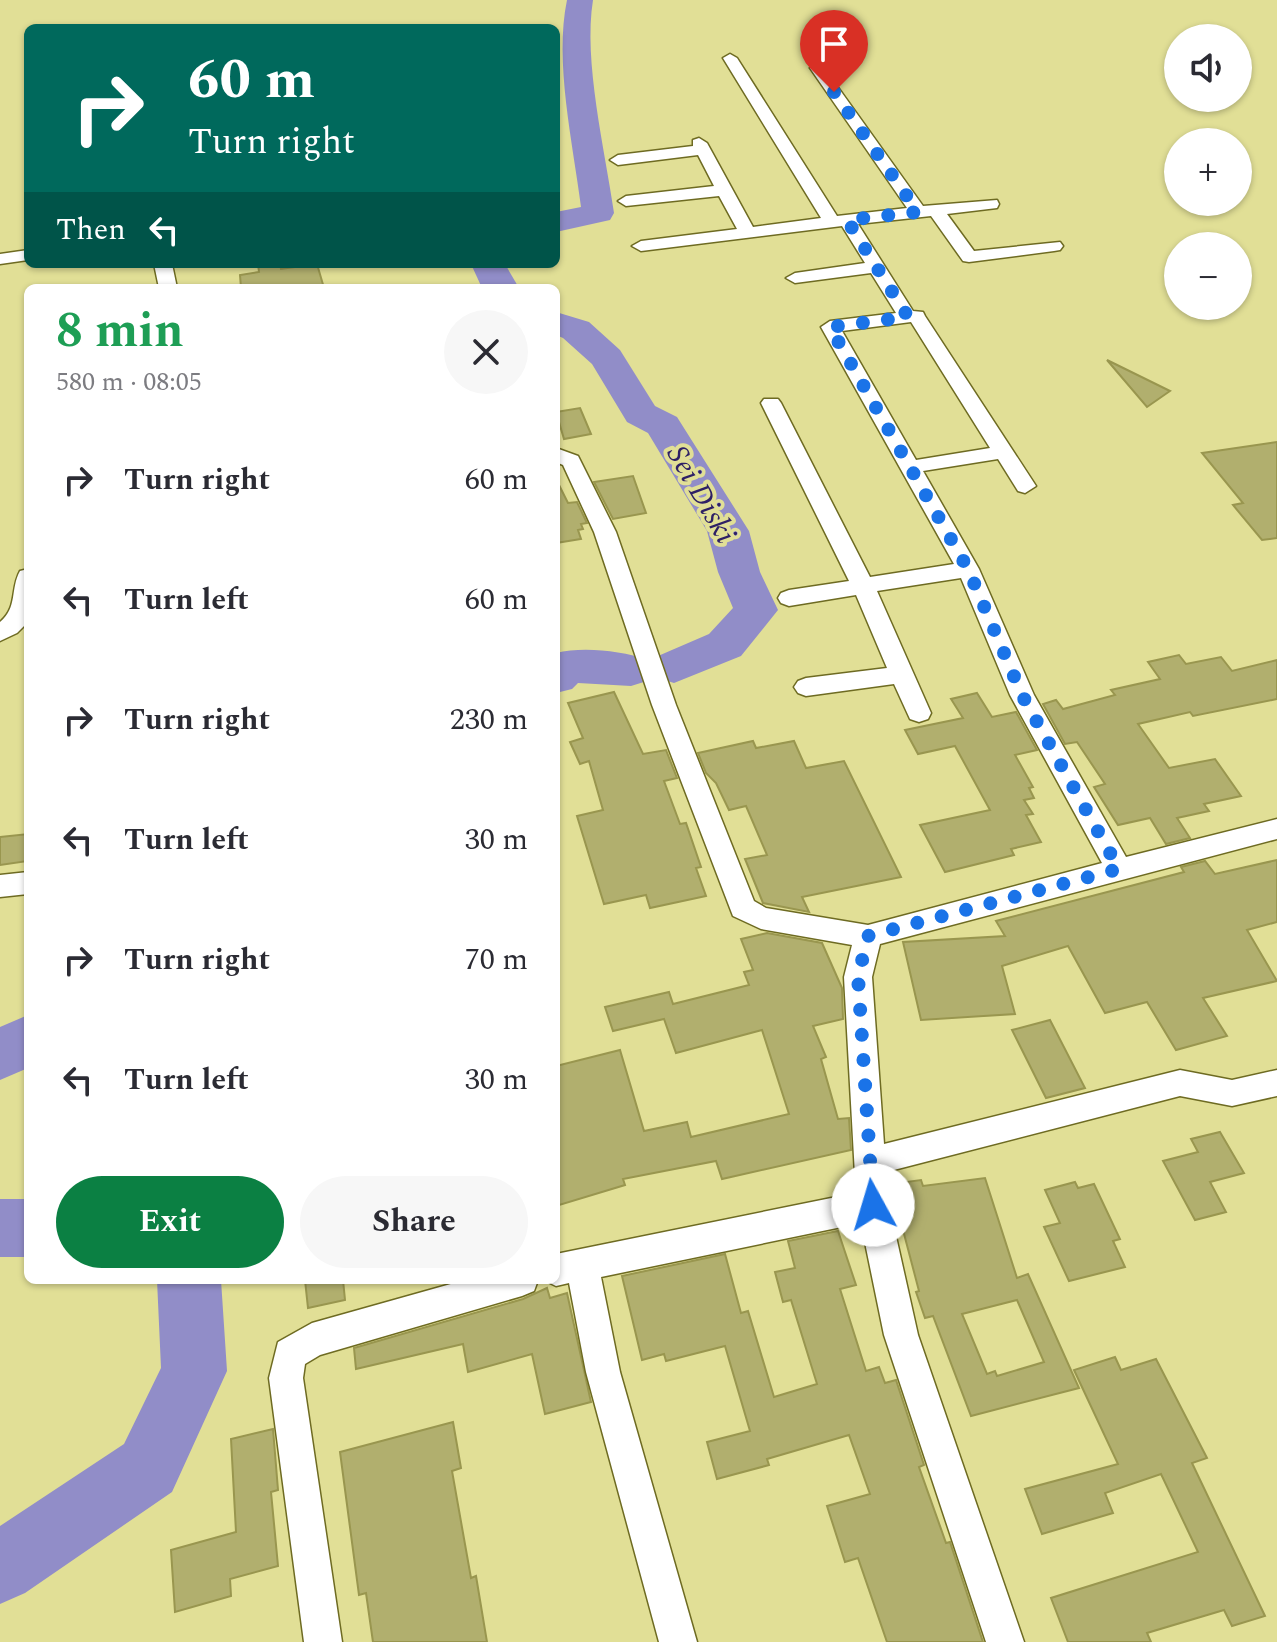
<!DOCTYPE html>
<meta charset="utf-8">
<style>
body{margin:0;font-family:Spectral,serif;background:#f7f7f7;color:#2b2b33;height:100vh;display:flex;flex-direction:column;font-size:30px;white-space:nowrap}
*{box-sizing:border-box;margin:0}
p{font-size:26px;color:#7c7c81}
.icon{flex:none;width:44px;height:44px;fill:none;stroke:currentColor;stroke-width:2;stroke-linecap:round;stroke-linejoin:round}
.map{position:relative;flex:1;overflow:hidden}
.drawer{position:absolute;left:24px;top:284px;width:536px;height:1000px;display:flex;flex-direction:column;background:#fff;border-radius:12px;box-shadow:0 2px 6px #0004}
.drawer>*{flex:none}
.top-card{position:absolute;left:24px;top:24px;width:536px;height:244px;border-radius:12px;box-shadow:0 2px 6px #0004;background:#00695c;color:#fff;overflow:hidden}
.tools{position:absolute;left:1164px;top:24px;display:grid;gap:16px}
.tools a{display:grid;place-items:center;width:88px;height:88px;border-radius:50%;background:#fff;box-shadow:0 2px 6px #0004;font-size:40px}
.pin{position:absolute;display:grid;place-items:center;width:68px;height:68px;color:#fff;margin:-82px -34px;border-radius:50% 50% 50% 0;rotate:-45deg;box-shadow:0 0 8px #0007}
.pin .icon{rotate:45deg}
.me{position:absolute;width:88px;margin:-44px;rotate:354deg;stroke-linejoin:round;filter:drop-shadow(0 0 6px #0008)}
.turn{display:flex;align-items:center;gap:28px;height:168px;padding:0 32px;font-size:36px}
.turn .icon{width:104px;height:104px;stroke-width:2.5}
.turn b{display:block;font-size:56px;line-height:68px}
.then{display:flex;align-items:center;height:76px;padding:0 32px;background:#0003;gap:16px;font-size:30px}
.round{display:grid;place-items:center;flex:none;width:84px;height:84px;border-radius:42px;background:#f7f7f7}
.head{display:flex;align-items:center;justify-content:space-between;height:136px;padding:0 32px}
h1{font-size:48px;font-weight:700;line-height:60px;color:#1e9e55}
.action{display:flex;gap:16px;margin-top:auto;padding:16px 32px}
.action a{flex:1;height:92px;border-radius:48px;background:#0b8043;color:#fff;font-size:32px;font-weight:700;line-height:92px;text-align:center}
.action a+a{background:#f7f7f7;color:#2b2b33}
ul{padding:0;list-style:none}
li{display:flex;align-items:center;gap:24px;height:120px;padding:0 32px}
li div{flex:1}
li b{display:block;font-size:30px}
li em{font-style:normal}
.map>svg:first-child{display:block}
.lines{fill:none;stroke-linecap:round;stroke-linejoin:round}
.river{fill:#918dc8;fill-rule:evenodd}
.building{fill:#b1af6e;stroke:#99964f;stroke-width:2;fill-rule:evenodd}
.street-casing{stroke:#6e6b22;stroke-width:3}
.street{fill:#fff;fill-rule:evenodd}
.route{stroke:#1a73e8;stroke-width:14;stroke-dasharray:0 25.2}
.labels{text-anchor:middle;stroke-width:8;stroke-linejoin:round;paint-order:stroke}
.water-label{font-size:30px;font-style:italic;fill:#2e2065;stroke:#e1df96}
</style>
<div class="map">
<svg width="1277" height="1642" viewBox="0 0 1277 1642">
<rect width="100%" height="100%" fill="#e1df96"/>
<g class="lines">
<g class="river">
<path d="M567,0h26c-10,61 12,150 21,213l-4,7 -54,12v-20l25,-5c-8,-64 -27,-145 -14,-207z"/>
<polygon points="471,264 505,264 519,288 482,288"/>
<path d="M556,312l33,10 31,28 35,56 22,11 72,114 11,41 18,38 -37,46 -67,27 -16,-5 -5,-7 -6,10 -16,5 -53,-3 -6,6 -16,4v-40c27,-7 65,-2 91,6l5,7 6,-10 51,-22 24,-26 -15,-36 -11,-41 -59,-98 -21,-11 -35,-58 -29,-26 -7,-3z"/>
<polygon points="28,1015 28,1068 0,1080 0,1027"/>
<rect x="0" y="1199" width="28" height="58"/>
<polygon points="157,1280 221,1280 227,1371 172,1492 25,1593 0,1604 0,1526 124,1444 161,1368"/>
</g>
</g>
<g class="building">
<polygon points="258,264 280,264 281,269 317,264 324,288 241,288 240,275 259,272"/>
<polygon points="1107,360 1170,391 1147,407"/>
<polygon points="580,408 591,434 564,439 556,412"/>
<polygon points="1277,442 1277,538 1262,540 1233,505 1243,503 1202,453"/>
<polygon points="633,476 646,513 613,519 594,482"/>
<polygon points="556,479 568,503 577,502 587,523 581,524 583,529 578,530 581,539 556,543"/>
<polygon points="1179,655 1186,664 1221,657 1232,671 1277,660 1277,699 1193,716 1190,712 1138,724 1169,768 1215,759 1241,796 1204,804 1209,811 1177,818 1190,838 1166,844 1150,818 1118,825 1094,787 1105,784 1077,742 1065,744 1043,704 1056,700 1063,709 1115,695 1111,690 1160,679 1148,662"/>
<polygon points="614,692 643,754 666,750 677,778 664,781 680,824 686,823 701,867 696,868 706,896 650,908 646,895 604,904 577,816 603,810 589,761 580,764 570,742 583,738 568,703"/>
<polygon points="977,693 992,717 1016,712 1037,750 1015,755 1033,787 1029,788 1034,798 1024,800 1033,814 1026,815 1041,842 1011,849 1014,855 945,872 920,825 990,810 955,746 918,754 905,730 963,718 951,699"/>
<polygon points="753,741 756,748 794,741 806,768 844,761 901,877 802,897 809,912 763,903 745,859 767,855 746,806 729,810 716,783 706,773 698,753"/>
<polygon points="28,834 28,861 0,865 0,837"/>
<polygon points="1277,860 1277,922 1247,930 1277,981 1203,998 1227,1036 1176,1050 1147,1002 1105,1013 1068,946 1002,966 1015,1014 921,1020 903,942 1005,936 996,921 1184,872 1181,867 1205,861 1215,874"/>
<polygon points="767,933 822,943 842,988 843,1019 813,1026 826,1057 821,1059 838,1119 849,1118 851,1150 722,1179 716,1161 623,1179 625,1185 556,1206 556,1066 620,1050 644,1131 687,1122 691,1137 789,1114 762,1030 676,1053 664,1019 613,1031 605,1007 669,992 673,1004 749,985 744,972 753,970 741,939"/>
<polygon points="1050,1020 1085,1088 1046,1098 1012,1030"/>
<polygon points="1220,1132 1244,1173 1210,1182 1226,1212 1195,1220 1163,1161 1198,1152 1191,1139"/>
<path d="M985,1178l32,100 11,-4 51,114 -108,28 -38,-100 -8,2 -9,-26 3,-1 -28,-107 30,-4 2,6zM1017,1300l27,62 -47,14 -2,-5 -8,3 -25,-60z"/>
<polygon points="1075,1182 1078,1188 1094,1184 1120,1239 1113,1241 1125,1267 1069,1281 1044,1227 1060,1223 1045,1190"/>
<polygon points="838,1231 856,1285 840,1289 866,1371 879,1367 885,1383 896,1380 924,1465 919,1467 946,1543 950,1542 983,1642 887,1642 858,1558 845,1562 827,1506 870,1494 849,1435 767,1459 769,1465 717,1479 707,1442 750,1431 725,1346 666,1361 664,1354 642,1360 622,1276 725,1254 741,1313 748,1311 774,1397 817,1384 791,1300 783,1302 775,1272 795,1268 788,1241"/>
<polygon points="305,1280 343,1280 345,1300 308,1308"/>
<polygon points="547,1288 550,1298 567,1293 591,1402 545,1414 532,1354 468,1372 463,1344 356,1369 354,1348 523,1299"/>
<polygon points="1115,1357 1121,1370 1156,1359 1207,1458 1192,1463 1265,1616 1232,1626 1224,1610 1147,1633 1151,1642 1068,1642 1051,1598 1198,1552 1161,1474 1105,1493 1113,1513 1042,1534 1025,1489 1118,1464 1074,1370"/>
<polygon points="453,1422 461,1468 452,1471 471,1578 476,1576 487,1642 373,1642 366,1593 359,1595 340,1452"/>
<polygon points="273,1429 278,1490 271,1492 278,1566 230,1579 231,1596 175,1612 171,1550 236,1532 231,1439"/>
</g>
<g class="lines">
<g class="street-casing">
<g id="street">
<path d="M730,54l7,4 100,158 70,-8 -97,-140 7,-4 5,1 101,141 74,-6 2,4 -2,4 -50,6 27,37 86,-9 3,4 -3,4 -6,1 -85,11 -6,-1 -32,-45 -73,8 55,87 10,1 2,4 111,170 -11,7 -7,-2 -20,-32 -75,12 56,98 55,126 92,162 151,-38v20l-397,105 -8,33 12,167 296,-74 52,10 45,-10v26l-45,10 -52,-10 -294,76 3,33 29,130 106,307h-38l-102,-307 -23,-112 -260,54 19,95 77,270h-38l-73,-270 -17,-89 -13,3 -12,-6h12v-26l300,-61 -12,-216 8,-32 -91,-16 -28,-13 -81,-211 -58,-173 -31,-67 -7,-3v-14l22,8 38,76 60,173 78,196 12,7 102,17 234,-62 -92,-168 -49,-117 -84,13 54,122 -3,6 -9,3 -9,-3 -16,-35 -88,12 -8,-3 -4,-6 4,-6 8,-3 81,-10 -31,-73 -67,11 -8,-3 -3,-5 3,-5 8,-3 60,-9 -88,-178 3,-4h14l3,4 89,174 84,-13 -133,-237 9,-6 66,-8 -25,-40 -76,10 -9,-5 9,-5 70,-10 -23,-37 -201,25 -9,-5 9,-5 96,-12 -18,-33 -93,10 -8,-5 8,-5 88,-10 -16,-31 -80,10 -8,-5 8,-5 75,-9v-6l6,-2 8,5 46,84 68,-9 -98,-160zM911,322l79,126 -74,12 -74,-129z"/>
<polygon points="28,250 28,260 0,264 0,254"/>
<polygon points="154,264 172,264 177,288 159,288"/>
<path d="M28,569v53l-11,11 -17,8v-19c18,-15 10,-33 20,-51z"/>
<polygon points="28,872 28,894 0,897 0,875"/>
<polygon points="465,1280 538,1280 534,1291 522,1296 320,1355 305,1364 303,1378 342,1642 304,1642 269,1378 278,1342 312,1323"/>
</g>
</g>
<use href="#street" class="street"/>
</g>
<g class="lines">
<polyline class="route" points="834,92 918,212 847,220 908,317 830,327 968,569 1022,695 1119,869 868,936 858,977 873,1205"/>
</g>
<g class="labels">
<g class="water-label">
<text transform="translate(702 494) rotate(60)" y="10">Sei Diski</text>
</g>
</g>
</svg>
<div class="tools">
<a><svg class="icon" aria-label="sound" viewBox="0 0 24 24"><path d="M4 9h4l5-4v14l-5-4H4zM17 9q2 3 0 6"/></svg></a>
<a>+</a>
<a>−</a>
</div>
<div class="pin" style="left:834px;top:92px;background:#d93025"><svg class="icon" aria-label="arrive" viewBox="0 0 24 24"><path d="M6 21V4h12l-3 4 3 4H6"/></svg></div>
<svg class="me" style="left:873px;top:1205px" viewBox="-20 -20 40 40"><circle r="19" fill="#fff"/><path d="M0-13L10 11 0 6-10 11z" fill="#1a73e8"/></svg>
<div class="top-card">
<div class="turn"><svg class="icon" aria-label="right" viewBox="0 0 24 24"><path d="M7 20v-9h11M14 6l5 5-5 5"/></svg><div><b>60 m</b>Turn right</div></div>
<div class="then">Then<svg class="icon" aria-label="left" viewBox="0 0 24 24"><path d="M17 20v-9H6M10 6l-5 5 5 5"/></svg></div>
</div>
<section class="drawer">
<div class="head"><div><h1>8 min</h1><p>580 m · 08:05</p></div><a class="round"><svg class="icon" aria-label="close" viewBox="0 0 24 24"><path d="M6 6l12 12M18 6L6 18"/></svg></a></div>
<ul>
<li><svg class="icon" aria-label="right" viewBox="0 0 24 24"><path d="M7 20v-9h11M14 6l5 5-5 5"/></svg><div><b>Turn right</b></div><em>60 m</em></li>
<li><svg class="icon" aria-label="left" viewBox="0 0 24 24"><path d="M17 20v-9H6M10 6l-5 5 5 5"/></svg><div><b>Turn left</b></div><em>60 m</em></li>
<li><svg class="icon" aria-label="right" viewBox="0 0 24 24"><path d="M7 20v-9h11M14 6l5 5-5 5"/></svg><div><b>Turn right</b></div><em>230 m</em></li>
<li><svg class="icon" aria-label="left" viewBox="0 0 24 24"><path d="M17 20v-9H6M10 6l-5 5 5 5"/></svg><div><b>Turn left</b></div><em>30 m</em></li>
<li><svg class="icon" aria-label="right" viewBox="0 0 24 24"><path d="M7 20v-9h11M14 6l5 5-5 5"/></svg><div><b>Turn right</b></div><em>70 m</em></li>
<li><svg class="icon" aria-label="left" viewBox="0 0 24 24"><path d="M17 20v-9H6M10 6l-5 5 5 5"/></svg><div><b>Turn left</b></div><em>30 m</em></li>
</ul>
<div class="action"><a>Exit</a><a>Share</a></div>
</section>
</div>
